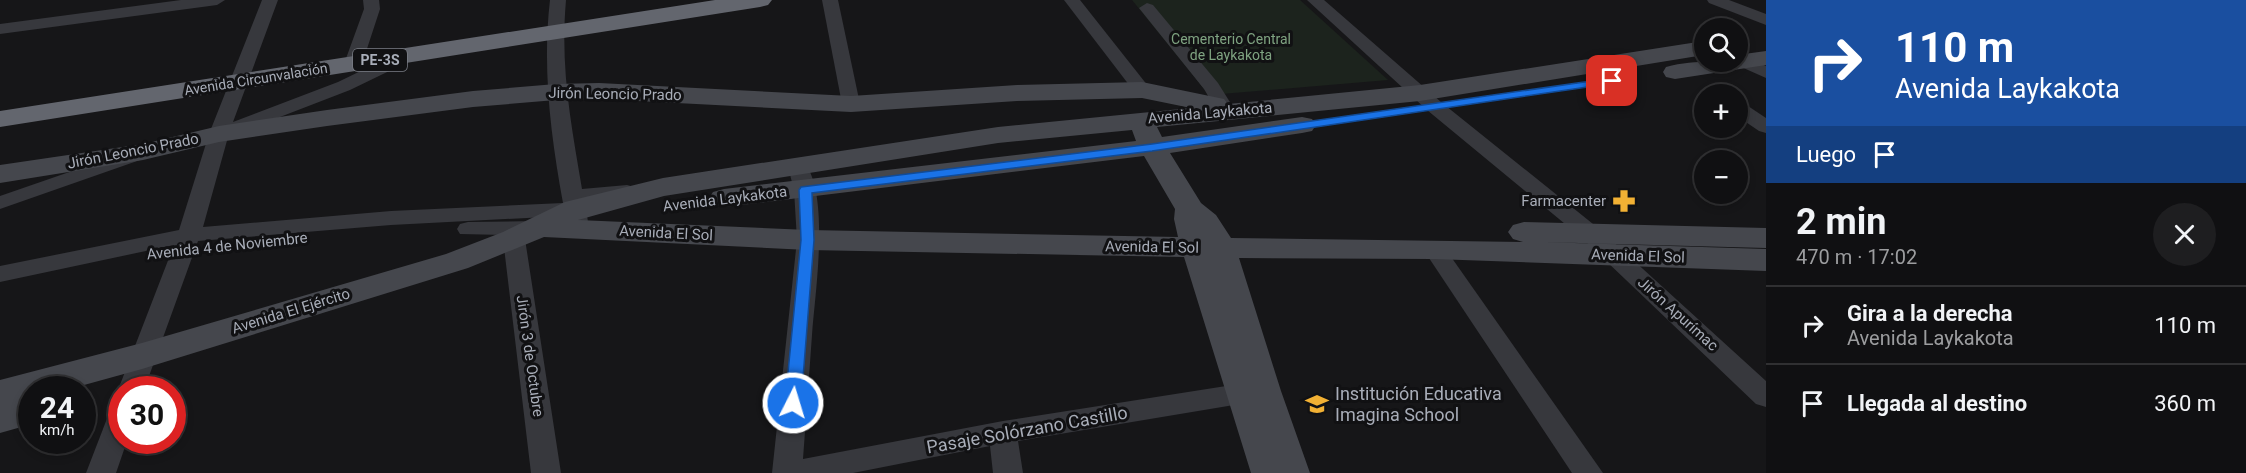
<!DOCTYPE html>
<html lang="es">
<meta charset="utf-8">
<style>
body{margin:0;font-family:Roboto,sans-serif;background:#1e1e20;color:#f1f3f6;height:100vh;display:flex;flex-direction:column;font-size:22px;white-space:nowrap}
*{box-sizing:border-box;margin:0}
p{font-size:20px;color:#9c9d9f}
.icon{flex:none;width:33px;height:33px;fill:none;stroke:currentColor;stroke-width:2;stroke-linecap:round;stroke-linejoin:round}
.map{position:relative;flex:1;overflow:hidden}
.details{display:flex;flex-direction:column;background:#101012;width:480px}
.details>*{flex:none}
.banner{background:#1a4fa0;color:#fff;overflow:hidden}
.controls{position:absolute;left:1694px;top:18px;display:grid;gap:12px}
.controls a{display:grid;place-items:center;width:54px;height:54px;border-radius:50%;background:#101012;box-shadow:0 3px 9px #0003,0 0 0 2px #303032;font-size:30px}
.speed{position:absolute;left:18px;top:376px;display:flex;gap:12px;font-size:30px;font-weight:700;text-align:center}
.speed>*{display:grid;place-content:center;width:78px;height:78px;border-radius:50%;background:#101012;box-shadow:0 3px 9px #0003,0 0 0 2px #303032;line-height:1}
.speed small{font-size:15px;font-weight:400}
.speed .limit{border:9px solid #d22;background:#fff;color:#111}
.pin{position:absolute;display:grid;place-items:center;width:51px;height:51px;color:#fff;margin:-26px;border-radius:12px;box-shadow:0 3px 9px #0006}
.me{position:absolute;width:66px;margin:-33px;rotate:5deg;stroke-linejoin:round;filter:drop-shadow(0 0 4px #0008)}
.turn{display:flex;align-items:center;gap:21px;height:126px;padding:0 30px;font-size:27px}
.turn .icon{width:78px;height:78px;stroke-width:2.5}
.turn b{display:block;font-size:42px;line-height:51px}
.then{display:flex;align-items:center;height:57px;padding:0 30px;background:#0003;gap:12px;font-size:22px}
.round{display:grid;place-items:center;flex:none;width:63px;height:63px;border-radius:32px;background:#1e1e20}
.head{display:flex;align-items:center;justify-content:space-between;height:102px;padding:0 30px}
h1{font-size:36px;font-weight:700;line-height:45px}
ul{padding:0;list-style:none}
li{display:flex;align-items:center;gap:18px;height:78px;padding:0 30px;border-top:2px solid #303032}
li div{flex:1}
li b{display:block;font-size:22px}
li em{font-style:normal}
main{display:flex;flex:1;min-height:0}
.map>svg:first-child{display:block}
.green{fill:#1c231d}
.lines{fill:none;stroke-linecap:round;stroke-linejoin:round}
.street{fill:#37383d;fill-rule:evenodd}
.secondary{fill:#45474d;fill-rule:evenodd}
.highway{fill:#63666e;fill-rule:evenodd}
.route{fill:#1a73e8;stroke:#114b97;stroke-width:1.5}
.labels{text-anchor:middle;stroke-width:6;stroke-linejoin:round;paint-order:stroke}
.far-park-label{font-size:14px;fill:#7fa381;stroke:#111113}
.shield{fill:#111113;stroke:#7b7e86;stroke-width:1.5}
.shield-label{font-size:14px;font-weight:bold;fill:#a8adb8}
.far-street-label{font-size:14px;fill:#a8adb8;stroke:#111113}
.street-label{font-size:15px;fill:#a8adb8;stroke:#111113}
.poi-label{font-size:15px;fill:#a8adb8;stroke:#111113;text-anchor:end}
.near-poi-label{font-size:18px;fill:#a8adb8;stroke:#111113;text-anchor:start}
.near-street-label{font-size:18px;fill:#a8adb8;stroke:#111113}
</style>
<main>
<div class="map">
<svg width="1766" height="473" viewBox="0 0 1766 473">
<rect width="100%" height="100%" fill="#161618"/>
<polygon class="green" points="1132,0 1300,0 1388,80 1209,95"/>
<g class="lines">
<g class="street">
<polygon points="181,0 225,0 217,5 0,34 0,24"/>
<path d="M262,0h16l-45,122 105,-40 64,-31h12l3,4 -3,4 -64,31 -122,47 -25,90 188,-16 172,-8c-12,-66 -21,-135 -13,-203h16c-6,68 5,123 16,189l45,-4 7,2 4,4 -4,4 -49,7 3,20 -3,5 -8,2 -8,-2 -4,-11 -174,9 -193,16 -54,149h-22v7l-4,-7 56,-145 -174,37v-16l179,-36 30,-96z"/>
<polygon points="363,0 379,0 380,9 362,64 359,68 347,68 344,64 364,9"/>
<polygon points="822,0 838,0 860,104 858,108 844,108 842,104"/>
<polygon points="1064,0 1080,0 1148,86 1151,90 1148,94 1136,94"/>
<polygon points="1307,0 1324,0 1441,102 1598,228 1766,381 1766,407 1756,404 1582,238 1427,110"/>
<polygon points="1707,0 1729,0 1766,14 1766,25 1709,3"/>
<polygon points="1147,3 1153,5 1218,83 1233,107 1231,111 1217,111 1204,89 1139,8"/>
<polygon points="1745,57 1766,66 1766,78 1739,66 1736,62 1739,58"/>
<polygon points="1737,103 1745,104 1766,118 1766,133 1759,131 1737,116"/>
<polygon points="133,150 140,152 143,156 140,160 0,209 0,196"/>
<path d="M798,161l7,2c25,35 10,129 7,172 -3,42 -6,83 -9,124l200,-38 255,-40 10,3 3,7 -3,7 -10,3 -240,40 5,32h-30l-3,-27 -137,27h-81l25,-233 -3,-50 -6,-23 3,-4z"/>
<polygon points="538,221 546,223 549,228 546,233 523,235 525,239 561,473 531,473 503,239 505,235 460,234 457,229 460,224 468,222"/>
<polygon points="1434,242 1442,244 1603,473 1572,473 1423,249 1426,244"/>
<polygon points="122,405 122,441 127,441 116,473 86,473 108,416 112,408"/>
</g>
<g class="secondary">
<path d="M1704,41v14l-284,46 -263,26 5,10 140,-20 10,2 4,6 -4,6 -10,2 -132,20 31,50 15,12 15,23 292,4 -10,-3 -5,-7 5,-7 11,-3 242,6v20l-224,-6 224,7v22l-332,-12 -195,-1 42,133 29,82h-59l-67,-216 -376,-7 -264,-13 -76,31 -326,101 -76,21h-34v34l-32,9v-53l142,-37 304,-89 57,-22 62,-30 98,-24 335,-51 193,-19 -49,-10 -125,3 -166,11 -252,-13 -43,1 -83,7 -146,19 -108,16 -76,18 -143,23v-18l143,-21 76,-18 108,-16 146,-19 83,-7 43,-1 252,13 166,-11 125,-3 82,17 4,5 192,-19zM1132,130l4,11 -412,48 -11,3 -4,6 4,6 11,3 420,-51 31,53 -1,10 4,18 -370,-7 -230,-10 86,-24 334,-53z"/>
<path d="M1766,51v14l-91,14 -9,-2 -3,-5 3,-5c25,-7 46,-5 71,-5v-7z"/>
</g>
<polygon class="highway" points="715,0 772,0 768,5 760,7 0,127 0,111"/>
</g>
<polygon class="route" points="1612,78 1617,81 1615,83 1152,151 812,193 814,240 801,403 799,408 793,409 787,408 785,403 801,240 799,190 801,187 1152,144"/>
<defs>
<g id="pharmacy-bare" transform="scale(1.8)"><path d="M-2-6h4v4h4v4h-4v4h-4v-4h-4v-4h4Z" fill="#f2b134" stroke="#111113" stroke-width="2.5" paint-order="stroke"/></g>
<g id="school-bare" transform="scale(1.8)"><path d="M0-5L7-2L0 1L-7-2ZM-4 1L0 2.5L4 1V4Q0 6-4 4Z" fill="#f2b134" stroke="#111113" stroke-width="2.5" paint-order="stroke"/></g>
</defs>
<g fill-rule="evenodd">
<use href="#pharmacy-bare" x="1624" y="201"/>
<use href="#school-bare" x="1317" y="404"/>
</g>
<g class="labels">
<g class="far-park-label">
<text x="1231" y="44">Cementerio Central<tspan x="1231" dy="16">de Laykakota</tspan></text>
</g>
<rect class="shield" x="353" y="49" width="54" height="22" rx="4.5"/>
<g class="shield-label">
<text x="380" y="65">PE-3S</text>
</g>
<g class="far-street-label">
<text transform="translate(256 79) rotate(-9)" y="5">Avenida Circunvalación</text>
</g>
<g class="street-label">
<text transform="translate(615 94) rotate(1)" y="5">Jirón Leoncio Prado</text>
<text transform="translate(1210 113) rotate(-5)" y="5">Avenida Laykakota</text>
<text transform="translate(133 151) rotate(-11)" y="5">Jirón Leoncio Prado</text>
<text transform="translate(725 199) rotate(-7)" y="5">Avenida Laykakota</text>
<text transform="translate(666 233) rotate(3)" y="5">Avenida El Sol</text>
<text transform="translate(227 246) rotate(-6)" y="5">Avenida 4 de Noviembre</text>
<text transform="translate(1152 247) rotate(1)" y="5">Avenida El Sol</text>
<text transform="translate(1638 256) rotate(2)" y="5">Avenida El Sol</text>
<text transform="translate(291 311) rotate(-17)" y="5">Avenida El Ejército</text>
<text transform="translate(1678 314) rotate(42)" y="5">Jirón Apurímac</text>
<text transform="translate(530 356) rotate(82)" y="5">Jirón 3 de Octubre</text>
</g>
<g class="poi-label">
<text x="1606" y="206">Farmacenter</text>
</g>
<g class="near-poi-label">
<text x="1335" y="400">Institución Educativa<tspan x="1335" dy="21">Imagina School</tspan></text>
</g>
<g class="near-street-label">
<text transform="translate(1027 430) rotate(-10)" y="6">Pasaje Solórzano Castillo</text>
</g>
</g>
</svg>
<div class="controls">
<a><svg class="icon" aria-label="search" viewBox="0 0 24 24"><circle cx="10" cy="10" r="6"/><path d="M15 15l6 6"/></svg></a>
<a>+</a>
<a>−</a>
</div>
<div class="speed"><div>24<small>km/h</small></div><div class="limit">30</div></div>
<div class="pin" style="left:1612px;top:81px;background:#d93025"><svg class="icon" aria-label="arrive" viewBox="0 0 24 24"><path d="M6 21V4h12l-3 4 3 4H6"/></svg></div>
<svg class="me" style="left:793px;top:403px" viewBox="-20 -20 40 40"><circle r="17" fill="#1a73e8" stroke="#fff" stroke-width="3"/><path d="M0-11L8 9 0 5-8 9z" fill="#fff"/></svg>
</div>
<section class="details">
<div class="banner">
<div class="turn"><svg class="icon" aria-label="right" viewBox="0 0 24 24"><path d="M7 20v-9h11M14 6l5 5-5 5"/></svg><div><b>110 m</b>Avenida Laykakota</div></div>
<div class="then">Luego<svg class="icon" aria-label="arrive" viewBox="0 0 24 24"><path d="M6 21V4h12l-3 4 3 4H6"/></svg></div>
</div>
<div class="head"><div><h1>2 min</h1><p>470 m · 17:02</p></div><a class="round"><svg class="icon" aria-label="close" viewBox="0 0 24 24"><path d="M6 6l12 12M18 6L6 18"/></svg></a></div>
<ul>
<li><svg class="icon" aria-label="right" viewBox="0 0 24 24"><path d="M7 20v-9h11M14 6l5 5-5 5"/></svg><div><b>Gira a la derecha</b><p>Avenida Laykakota</p></div><em>110 m</em></li>
<li><svg class="icon" aria-label="arrive" viewBox="0 0 24 24"><path d="M6 21V4h12l-3 4 3 4H6"/></svg><div><b>Llegada al destino</b></div><em>360 m</em></li>
</ul>
</section>
</main>
